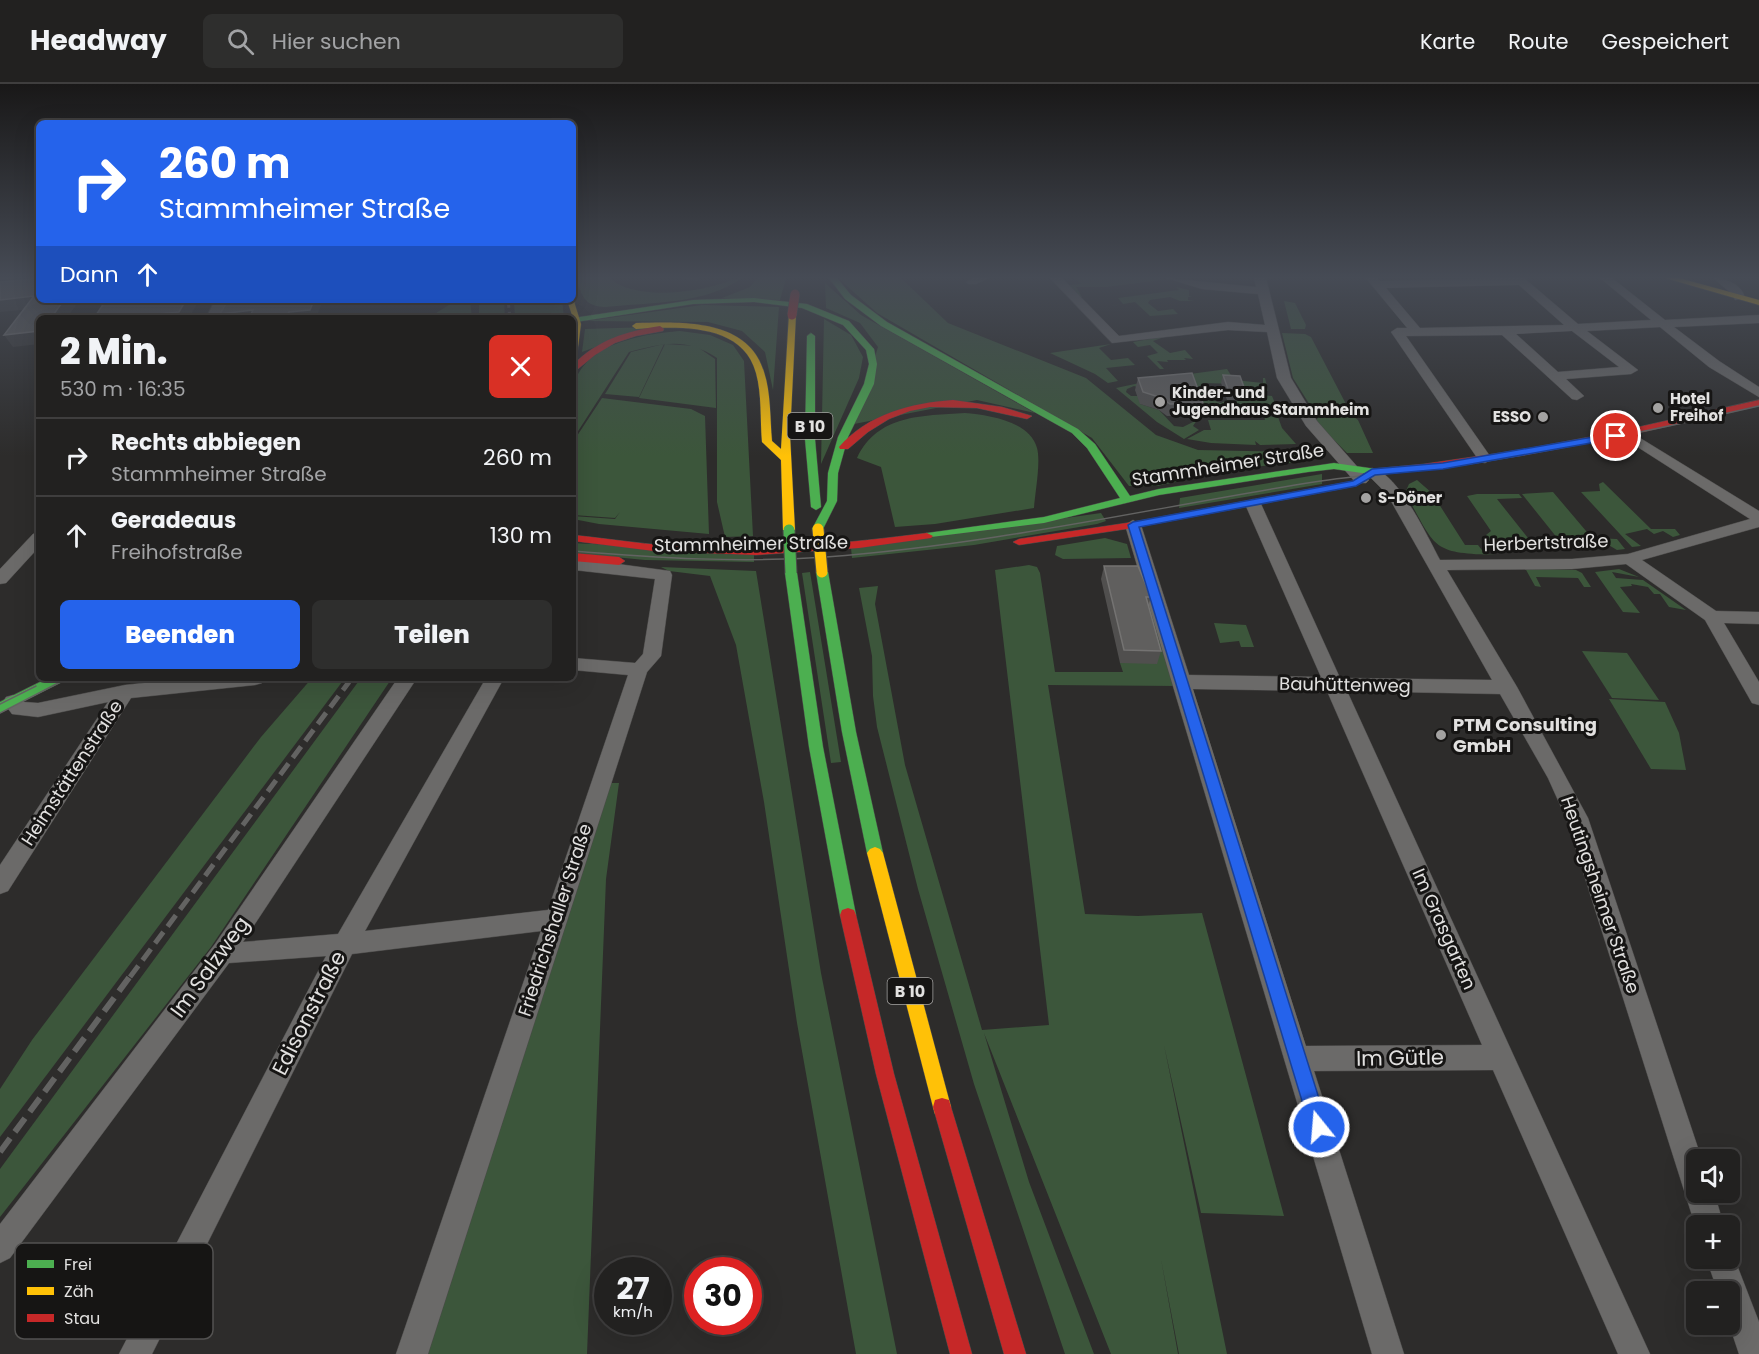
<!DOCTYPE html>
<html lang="de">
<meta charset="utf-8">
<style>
body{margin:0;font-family:Poppins,sans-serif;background:#2e2e2d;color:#f1f3f6;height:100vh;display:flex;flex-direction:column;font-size:22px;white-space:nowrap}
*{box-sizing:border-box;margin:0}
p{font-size:20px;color:#a2a3a5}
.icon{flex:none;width:33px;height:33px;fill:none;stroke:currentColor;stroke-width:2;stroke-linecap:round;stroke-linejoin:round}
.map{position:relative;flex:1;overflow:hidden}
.details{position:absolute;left:36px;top:231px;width:540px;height:366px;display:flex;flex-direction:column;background:#222120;border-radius:9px;box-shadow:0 6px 24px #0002,0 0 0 2px #3f3e3e}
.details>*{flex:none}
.hud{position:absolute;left:36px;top:36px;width:540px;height:183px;border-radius:9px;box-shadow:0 6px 24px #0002,0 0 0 2px #3f3e3e;background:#2563eb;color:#fff;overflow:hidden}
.buttons{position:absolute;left:1686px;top:1065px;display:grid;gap:12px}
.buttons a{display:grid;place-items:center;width:54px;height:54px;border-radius:9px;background:#222120;box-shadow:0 6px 24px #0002,0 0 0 2px #3f3e3e;font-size:30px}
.speed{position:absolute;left:594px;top:1173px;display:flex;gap:12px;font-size:30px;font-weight:700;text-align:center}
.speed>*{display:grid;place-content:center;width:78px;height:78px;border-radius:50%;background:#222120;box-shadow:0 6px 24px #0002,0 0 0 2px #3f3e3e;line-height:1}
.speed small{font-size:15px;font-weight:400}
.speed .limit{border:9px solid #d22;background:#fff;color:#111}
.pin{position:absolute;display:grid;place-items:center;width:51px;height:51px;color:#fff;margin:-26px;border:3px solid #fff;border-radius:50%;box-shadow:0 2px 6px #0007}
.me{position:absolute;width:66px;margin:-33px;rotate:343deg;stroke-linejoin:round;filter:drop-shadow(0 0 4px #0008)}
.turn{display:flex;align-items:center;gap:21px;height:126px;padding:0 24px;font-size:27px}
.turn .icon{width:78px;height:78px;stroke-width:2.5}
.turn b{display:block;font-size:42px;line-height:51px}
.then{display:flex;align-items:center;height:57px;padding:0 24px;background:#0003;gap:12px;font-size:22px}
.round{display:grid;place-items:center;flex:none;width:63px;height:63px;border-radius:9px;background:#2e2e2d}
.summary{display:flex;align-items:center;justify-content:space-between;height:102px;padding:0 24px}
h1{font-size:36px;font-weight:800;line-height:45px}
.action{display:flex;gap:12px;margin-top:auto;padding:12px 24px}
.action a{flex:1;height:69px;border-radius:9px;background:#2563eb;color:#fff;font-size:24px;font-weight:800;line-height:69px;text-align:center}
.action a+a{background:#2e2e2d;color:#f1f3f6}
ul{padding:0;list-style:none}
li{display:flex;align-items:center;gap:18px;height:78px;padding:0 24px;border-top:2px solid #3f3e3e}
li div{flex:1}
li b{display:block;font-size:22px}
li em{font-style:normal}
header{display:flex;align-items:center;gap:36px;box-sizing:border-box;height:84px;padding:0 30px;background:#222120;border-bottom:2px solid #3f3e3e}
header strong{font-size:28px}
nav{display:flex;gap:33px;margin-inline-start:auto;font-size:21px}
.search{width:420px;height:54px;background:#2e2e2d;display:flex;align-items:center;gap:15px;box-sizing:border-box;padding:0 21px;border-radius:9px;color:#a2a3a5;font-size:22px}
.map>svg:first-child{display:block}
.green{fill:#3c563b}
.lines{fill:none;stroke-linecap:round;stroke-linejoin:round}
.street-casing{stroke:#4b4a49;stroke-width:1}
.fast-casing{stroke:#4b4a49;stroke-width:1}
.slow-casing{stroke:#4b4a49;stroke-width:1}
.jam-casing{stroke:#4b4a49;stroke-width:1}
.street{fill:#6b6a69;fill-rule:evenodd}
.fast{fill:#4caf50;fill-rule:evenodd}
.slow{fill:#ffc107;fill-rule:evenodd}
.jam{fill:#c62828;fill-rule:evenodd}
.tram{stroke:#636362;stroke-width:1.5}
.rail-far3{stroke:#636362;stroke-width:3;stroke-dasharray:8 4;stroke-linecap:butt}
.rail-far2{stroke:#636362;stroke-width:4;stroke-dasharray:10 5;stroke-linecap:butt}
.rail-far1{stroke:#636362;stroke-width:5;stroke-dasharray:14 7;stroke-linecap:butt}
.rail{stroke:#636362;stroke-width:6;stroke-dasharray:17 8;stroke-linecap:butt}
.fast-bridge-casing{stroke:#4b4a49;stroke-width:13;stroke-linecap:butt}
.slow-bridge-casing{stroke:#4b4a49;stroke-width:13;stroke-linecap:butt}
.jam-bridge-casing{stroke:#4b4a49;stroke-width:10;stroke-linecap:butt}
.fast-bridge{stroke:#4caf50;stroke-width:11}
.slow-bridge{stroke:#ffc107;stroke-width:11}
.jam-bridge{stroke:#c62828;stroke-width:9}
.wall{fill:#504f4e}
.shaded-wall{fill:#3b3a39}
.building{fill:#605f5e;stroke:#747372;stroke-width:1.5}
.route{fill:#2563eb;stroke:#184099;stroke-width:1.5}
.poi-dot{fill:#a3a2a1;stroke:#161514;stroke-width:2}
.labels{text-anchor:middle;stroke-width:6;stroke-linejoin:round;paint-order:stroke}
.far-poi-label{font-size:15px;font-weight:bold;fill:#e2e1e0;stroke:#161514;text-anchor:start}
.shield{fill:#161514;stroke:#a5a4a3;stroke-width:1.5}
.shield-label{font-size:16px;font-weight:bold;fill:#e2e1e0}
.street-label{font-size:18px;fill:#e2e1e0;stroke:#161514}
.poi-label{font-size:18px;font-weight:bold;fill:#e2e1e0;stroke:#161514;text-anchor:start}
.near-street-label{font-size:21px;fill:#e2e1e0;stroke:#161514}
.key{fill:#161514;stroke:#535251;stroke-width:1.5}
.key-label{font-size:16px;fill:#e2e1e0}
</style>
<header>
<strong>Headway</strong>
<div class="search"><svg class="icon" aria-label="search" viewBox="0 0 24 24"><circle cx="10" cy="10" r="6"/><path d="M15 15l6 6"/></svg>Hier suchen</div>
<nav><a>Karte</a><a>Route</a><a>Gespeichert</a></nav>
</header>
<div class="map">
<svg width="1759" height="1270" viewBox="0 0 1759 1270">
<rect width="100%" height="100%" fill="#2d2c2b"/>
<g class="green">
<path d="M576,194h34c22,22 82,15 110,6 9,-2 12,-6 22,-6 -38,27 -91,24 -137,29 -21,-1 -23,-11 -29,-29z"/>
<polygon points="757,194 786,194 780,216 722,214 750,203"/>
<polygon points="838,194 901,194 948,239 1086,294 1156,351 1198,366 1300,368 1307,377 1236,385 1157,402 1129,402 1092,354 877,229"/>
<polygon points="1076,194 1160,194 1162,196 1106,203 1076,203 1082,213 1078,213 1069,201 1081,200"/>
<polygon points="825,199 861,231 1035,329 977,316 854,340 878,263 860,239 826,224"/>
<polygon points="1176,203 1189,206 1189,212 1192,213 1188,213 1188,216 1194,217 1180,217 1170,213 1150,216 1148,219 1158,227 1173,225 1178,230 1150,232 1135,218 1112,222 1111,222 1123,220 1118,214 1179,206"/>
<polygon points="457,216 470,216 472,234 428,234"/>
<polygon points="479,216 504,216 505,234 479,234"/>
<polygon points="514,216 562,216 564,234 515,234"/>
<polygon points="1284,217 1295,219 1306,241 1305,245 1291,245"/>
<polygon points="702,221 779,223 773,306 765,268 742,247 708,238 586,237"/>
<polygon points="824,235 851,251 863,273 859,294 821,380"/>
<polygon points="649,243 582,268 585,245"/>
<path d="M680,247l30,4 23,10 11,16 9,175 -28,1 -8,-35v-144c-32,-21 -53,-15 -88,-6l-56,87c0,-16 -3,-36 0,-51 10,-45 70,-54 107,-57z"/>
<polygon points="1282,249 1305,250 1311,253 1347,322 1347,325 1333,325 1336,331 1353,332 1358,336 1373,369 1347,369 1315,337 1318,334 1293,294"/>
<polygon points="1167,252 1153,257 1170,269 1185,266 1193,275 1184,274 1186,276 1167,276 1168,278 1157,277 1164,285 1160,285 1147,272 1158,269 1150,261 1138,263 1133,258"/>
<polygon points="664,260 639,313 605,310 631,268"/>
<polygon points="665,260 696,262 715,275 716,324 639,314"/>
<polygon points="1111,260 1099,264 1111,276 1128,274 1135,281 1106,284 1118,297 1108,299 1095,290 1050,269"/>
<path d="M1227,285l7,11 29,3v-5h2l3,13 -28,-2 -2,-5 -35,-1c2,10 7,17 18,20l6,-3 16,1 -2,-8 31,3 7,17h-5l-4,-8h-23l2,7 -34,1 -81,-27 -7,3 -1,3 5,4h10l-1,8 19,6 15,16 9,1 14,-7 -4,6 6,4 -15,9 -27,-17 -41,-34 52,-11z"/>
<polygon points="602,314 691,325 705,332 709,450 599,440 573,435 573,432 615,435 620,428 615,434 573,431 576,417 573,414 573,358"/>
<path d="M965,329c23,2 65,8 72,35 4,14 -2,45 -3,60l-99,16 -40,3 -14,-60 -24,-9c21,-44 65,-42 108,-45z"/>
<polygon points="1264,332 1278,333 1282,344 1296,360 1260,361 1255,357 1256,361 1211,359 1187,355 1204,346 1211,346 1208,336 1265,336"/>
<polygon points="1322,390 1322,400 1179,424 1180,414"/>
<path d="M1417,396l23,20 -3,1 28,44h13l7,9 11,1c-67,-2 -59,-7 -91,-62l4,-9z"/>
<polygon points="1603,398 1651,445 1675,445 1680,451 1673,453 1663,447 1654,450 1647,445 1625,450 1641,462 1632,463 1581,408 1600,407 1599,400"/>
<polygon points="1553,408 1592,454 1617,455 1625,465 1617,466 1600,456 1562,460 1522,410"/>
<polygon points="1477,410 1519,410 1522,414 1497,415 1532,459 1492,459 1498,468 1495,467 1486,451 1491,447 1467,412"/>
<polygon points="1101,429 1106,437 1097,440 974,461 852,474 851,464"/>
<polygon points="1105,454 1127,460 1131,474 1063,475 1055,471 1057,462"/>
<polygon points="573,459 754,468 754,478 645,476 573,469"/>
<polygon points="1029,481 1037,483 1040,489 1055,588 1123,588 1120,579 1138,490 1179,602 1048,601 1085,830 1138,832 1202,829 1284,1132 1201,1129 1164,961 1227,1270 1179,1270 1161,1175 1178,1270 1111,1270 984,949 1029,1098 1094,1270 1065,1270 974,1000 918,805 877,643 873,612 872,572 859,504 878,502 875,520 905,681 982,946 1049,941 995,486"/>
<polygon points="661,483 756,487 821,889 897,1270 856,1270 797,939 764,718 736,561 710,492 669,487"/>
<polygon points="1525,484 1576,486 1582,489 1591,503 1584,503 1578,494 1536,493 1541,503 1535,502"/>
<polygon points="1619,485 1639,493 1612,488 1616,494 1643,496 1686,526 1669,523 1660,510 1654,510 1648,503 1631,500 1632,502 1620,503 1640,529 1623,528 1595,488"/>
<polygon points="810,488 841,678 831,679 802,489"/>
<polygon points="1214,539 1246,541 1254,563 1241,563 1239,557 1220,559"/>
<polygon points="1582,567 1627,569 1659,616 1612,614"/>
<polygon points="312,594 345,594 0,1053 0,1005 32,956 261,653"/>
<polygon points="361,594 392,594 211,863 0,1133 0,1085"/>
<polygon points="1609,615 1665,618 1679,649 1686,686 1651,685"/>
<polygon points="605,699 619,699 606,795 587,1270 416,1270"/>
</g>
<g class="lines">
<g class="street-casing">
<g id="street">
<polygon points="972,194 989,194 976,200 968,200 966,198"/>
<polygon points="1050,194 1062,194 1119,252 1228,238 1265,241 1258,210 1202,205 1166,194 1256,203 1254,194 1266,194 1291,294 1317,337 1369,396 1366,399 1356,399 1306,342 1277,294 1267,248 1228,246 1112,259"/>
<path d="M1366,194h11l3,3 144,-3 54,46 73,-4 -51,-42h12l53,42 94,-5v8l-85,4 45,34 40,26v10l-50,-30 -49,-40 -73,4 51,39 -7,4 -65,5 18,17 -7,4 -5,-1 -70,-64 -96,1 86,123 -7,4 -5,-1 -89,-130 6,-4h10zM1519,201l45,40 -144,3 -34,-40zM1572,247l47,36 -61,5 -42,-38z"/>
<path d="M1713,194c12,0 29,6 32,20l-10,2 -3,-6z"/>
<polygon points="215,216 227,216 218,234 206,234"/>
<path d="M1627,346l132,81v16l-117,33 74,51 43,1v12l-35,-1 35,59v23l-7,-2 -47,-83 -79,-56 -54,5 -125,1 70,117 71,131 114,342h-6v32h18l10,34h-28v2l-130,-410 -18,-40 -48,-84 -153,-3 303,663h-32l-125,-284 -179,1 90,283h-32l-247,-829 8,-5 8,5 48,150 132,2 -76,-173 8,-5 8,5 79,174 152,2 -105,-186 -22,-22 7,-4c27,6 55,68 68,92l132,-1 56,-5 122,-35 -128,-82v-6zM1193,605l134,2 155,354 -176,1z"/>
<polygon points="39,448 39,463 6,499 0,500 0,485 33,450"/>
<polygon points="573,474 670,487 672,491 661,572 647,588 428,1270 396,1270 541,847 352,870 152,1270 119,1270 326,872 229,879 10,1174 0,1179 0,1140 215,860 398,594 417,594 243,858 338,850 486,594 504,594 365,847 548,826 628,591 573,586 573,574 635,579 643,570 655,495 574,486"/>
<polygon points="193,594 264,594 262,599 255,601 131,614 8,807 0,810 0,781 108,618 38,633 12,630 3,618 6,613 13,611 24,618 38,619 125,601"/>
<polygon points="1730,1163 1759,1238 1759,1270 1739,1270 1729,1240 1730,1208 1718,1208 1706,1174 1730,1174"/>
</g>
</g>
<g class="fast-casing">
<g id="fast">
<polygon points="829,194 837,194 851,211 887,238 1078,345 1095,360 1130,412 1159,405 1334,379 1376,385 1381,388 1376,391 1334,385 1308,388 1159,411 1044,439 923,454 921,452 927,449 1044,433 1120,414 1087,364 1072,349 881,242 845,215"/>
<polygon points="754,214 807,220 849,237 874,265 877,280 874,300 848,353 838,389 837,417 822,447 814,447 812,445 827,417 828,389 838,353 864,300 869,280 866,266 843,241 802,224 754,218 693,220 576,238 573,234 693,216"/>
<polygon points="811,249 815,252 815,355 821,423 816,426 811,423 805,355 807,252"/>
<polygon points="822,484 828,488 856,648 883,769 880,773 875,775 870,773 867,769 842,648 816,488"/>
<polygon points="791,485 797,489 823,663 856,831 854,836 848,838 842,836 840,831 809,663 785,489"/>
<polygon points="48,594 65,594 64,597 0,629 0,618"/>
</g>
</g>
<g class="slow-casing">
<g id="slow">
<polygon points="1665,194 1679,194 1759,216 1759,221"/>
<polygon points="573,214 581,240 577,271 573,274 573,234 567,216 573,216"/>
<path d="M789,229l7,2 -6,120 5,95 -6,3 -6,-3 -2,-70 -19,-18c-2,-23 0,-47 -6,-69 -14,-51 -79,-46 -120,-44l-4,-3 4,-3c45,-1 112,-5 128,49 7,21 6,47 8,69l9,8z"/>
<polygon points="875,763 880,765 883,769 951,1023 949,1030 942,1032 935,1030 933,1023 867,769 870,765"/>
</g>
</g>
<g class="jam-casing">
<g id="jam">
<path d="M660,242l4,3 -1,2 -27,5 -21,7 -20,12 -22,18v-8c24,-25 54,-34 87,-39z"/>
<path d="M953,316l49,7 30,9 -5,3 -50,-11 -47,-1 -20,4 -21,8 -21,13 -20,17h-8l-1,-2c29,-33 72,-44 114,-47z"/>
<polygon points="1759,316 1759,322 1616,354 1520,372 1375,391 1356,402 1133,444 1019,461 1013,458 1019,455 1133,438 1337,400 1353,397 1372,385 1424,380 1520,366 1616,348"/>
<path d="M927,449l6,3 -2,2 -72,10 -103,7 -102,-4 -81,-10v-6c38,4 76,10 115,12 80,4 160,-4 239,-14z"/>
<polygon points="573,469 619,473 625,477 619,481 573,477"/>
<polygon points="848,824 854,826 856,831 894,990 972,1270 950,1270 876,990 840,831 842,826"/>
<polygon points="942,1014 949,1016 951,1023 1026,1270 1004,1270 933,1023 935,1016"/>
</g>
</g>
<use href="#street" class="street"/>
<use href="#fast" class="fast"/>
<use href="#slow" class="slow"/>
<use href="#jam" class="jam"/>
<g class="tram">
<path d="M573,467c84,7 168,12 253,6 165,-12 325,-49 488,-75 51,-8 104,-10 155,-18 98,-16 194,-36 290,-58"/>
<polyline points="0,620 36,602"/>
<polyline points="0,629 68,594"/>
</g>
<polyline class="rail-far3" points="508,216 510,234"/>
<polyline class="rail-far2" points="348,599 352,594"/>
<polyline class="rail-far1" points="130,893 349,598"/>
<polyline class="rail" points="0,1068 131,891"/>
<g class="fast-bridge-casing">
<polyline id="fast-bridge" points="789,446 791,489"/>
</g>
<g class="slow-bridge-casing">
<polyline id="slow-bridge" points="818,445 822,488"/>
</g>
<g class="jam-bridge-casing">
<polyline id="jam-bridge" points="792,231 795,210"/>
</g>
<use href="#fast-bridge" class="fast-bridge"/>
<use href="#slow-bridge" class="slow-bridge"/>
<use href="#jam-bridge" class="jam-bridge"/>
</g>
<g class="wall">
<polygon points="0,194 24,194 0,196"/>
<polygon points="679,194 699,194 697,197"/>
<polygon points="1223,291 1246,309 1243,317 1227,316 1221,299"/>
<polygon points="1138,294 1203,319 1200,331 1167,332 1159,326 1140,320 1135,306"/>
<polygon points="1104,482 1151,513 1148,522 1161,567 1157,580 1120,579 1101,495"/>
</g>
<g class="shaded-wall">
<polygon points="34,212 42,224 0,228 0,216"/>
<polygon points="64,216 121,216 76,221 67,234 51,234"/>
<polygon points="186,216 199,216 189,234 117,234"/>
<polygon points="314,216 323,216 316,234 286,234 289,228"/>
<polygon points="253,226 256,234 222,234 220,230"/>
<polygon points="39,247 39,260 13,263 4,251"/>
<polygon points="573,483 576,493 573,498"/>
</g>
<g class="building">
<polygon points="32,194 39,194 39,216 64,216 51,234 39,234 39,247 4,251 34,212 0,216 0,198 32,195"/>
<polygon points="106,216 186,216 179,228 117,234 94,234"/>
<polygon points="228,216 314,216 310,226 289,228 286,234 249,234 253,226 220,230"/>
<polygon points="1192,289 1203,319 1170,320 1162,314 1143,308 1138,294"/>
<polygon points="1223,291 1240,292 1246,309 1229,308"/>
<polygon points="1104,482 1138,482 1151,513 1146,513 1161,567 1124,566"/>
</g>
<linearGradient id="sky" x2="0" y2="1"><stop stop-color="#191818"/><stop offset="0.52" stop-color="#464b55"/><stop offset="1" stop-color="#464b55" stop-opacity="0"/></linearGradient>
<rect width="1759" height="372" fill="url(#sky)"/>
<polygon class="route" points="1616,349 1619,350 1619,354 1443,385 1375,391 1356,402 1139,443 1328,1043 1326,1050 1319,1053 1312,1050 1128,441 1133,438 1353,397 1372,385 1443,379"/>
<g class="poi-dot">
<circle cx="1160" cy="318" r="6"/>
<circle cx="1658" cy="324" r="6"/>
<circle cx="1543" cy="333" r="6"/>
<circle cx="1366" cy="414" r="6"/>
<circle cx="1441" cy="651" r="6"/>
</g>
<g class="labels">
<g class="far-poi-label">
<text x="1172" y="314">Kinder- und<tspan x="1172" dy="17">Jugendhaus Stammheim</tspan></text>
<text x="1670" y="320">Hotel<tspan x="1670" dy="17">Freihof</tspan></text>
<text x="1531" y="338" text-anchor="end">ESSO</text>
<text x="1378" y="419">S-Döner</text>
</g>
<g class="shield">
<rect x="787.5" y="329" width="45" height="26" rx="4.5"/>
<rect x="887.5" y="894" width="45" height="26" rx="4.5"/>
</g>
<g class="shield-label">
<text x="810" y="348">B 10</text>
<text x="910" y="913">B 10</text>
</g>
<g class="street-label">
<text transform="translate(1228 381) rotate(-9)" y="6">Stammheimer Straße</text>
<text transform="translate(1546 459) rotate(-2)" y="6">Herbertstraße</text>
<text transform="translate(751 460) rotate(-1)" y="6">Stammheimer Straße</text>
<text transform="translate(1345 601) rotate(1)" y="6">Bauhüttenweg</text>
<text transform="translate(72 689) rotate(-57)" y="6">Heimstättenstraße</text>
<text transform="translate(1600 811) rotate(71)" y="6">Heutingsheimer Straße</text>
<text transform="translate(555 836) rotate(-72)" y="6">Friedrichshaller Straße</text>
<text transform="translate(1444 845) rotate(66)" y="6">Im Grasgarten</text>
</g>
<g class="poi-label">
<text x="1453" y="647">PTM Consulting<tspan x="1453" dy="21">GmbH</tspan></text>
</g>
<g class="near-street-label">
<text transform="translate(210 883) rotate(-54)" y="7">Im Salzweg</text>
<text transform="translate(309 929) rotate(-63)" y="7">Edisonstraße</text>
<text transform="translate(1400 974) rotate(-1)" y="7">Im Gütle</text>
</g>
</g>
<rect x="15" y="1159" width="198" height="96" rx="9" class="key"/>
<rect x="27" y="1176" width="27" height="8" fill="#4caf50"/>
<rect x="27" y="1203" width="27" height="8" fill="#ffc107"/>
<rect x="27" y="1230" width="27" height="8" fill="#c62828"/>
<g class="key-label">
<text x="64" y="1186">Frei</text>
<text x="64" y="1213">Zäh</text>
<text x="64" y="1240">Stau</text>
</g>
</svg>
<div class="buttons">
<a><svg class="icon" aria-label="sound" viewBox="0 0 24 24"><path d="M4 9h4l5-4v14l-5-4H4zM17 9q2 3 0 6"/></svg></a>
<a>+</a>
<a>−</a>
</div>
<div class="speed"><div>27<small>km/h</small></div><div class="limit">30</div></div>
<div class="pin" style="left:1616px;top:352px;background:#d93025"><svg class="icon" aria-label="arrive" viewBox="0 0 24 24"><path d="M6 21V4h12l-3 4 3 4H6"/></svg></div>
<svg class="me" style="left:1319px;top:1043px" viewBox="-20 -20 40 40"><circle r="17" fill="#2563eb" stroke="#fff" stroke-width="3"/><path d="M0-11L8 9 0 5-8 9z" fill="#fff"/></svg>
<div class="hud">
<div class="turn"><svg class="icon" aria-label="right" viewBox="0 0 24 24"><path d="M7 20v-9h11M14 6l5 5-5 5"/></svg><div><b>260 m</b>Stammheimer Straße</div></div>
<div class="then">Dann<svg class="icon" aria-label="ahead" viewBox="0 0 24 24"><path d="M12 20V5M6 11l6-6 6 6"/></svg></div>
</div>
<section class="details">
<div class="summary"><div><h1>2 Min.</h1><p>530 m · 16:35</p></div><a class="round" style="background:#d93025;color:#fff"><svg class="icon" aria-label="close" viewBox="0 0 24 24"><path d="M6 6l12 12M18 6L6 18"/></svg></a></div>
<ul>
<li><svg class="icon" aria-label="right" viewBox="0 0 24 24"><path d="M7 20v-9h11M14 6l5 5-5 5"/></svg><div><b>Rechts abbiegen</b><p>Stammheimer Straße</p></div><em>260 m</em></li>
<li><svg class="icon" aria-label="ahead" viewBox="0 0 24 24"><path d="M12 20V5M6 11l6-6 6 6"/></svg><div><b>Geradeaus</b><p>Freihofstraße</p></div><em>130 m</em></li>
</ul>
<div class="action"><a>Beenden</a><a>Teilen</a></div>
</section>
</div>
